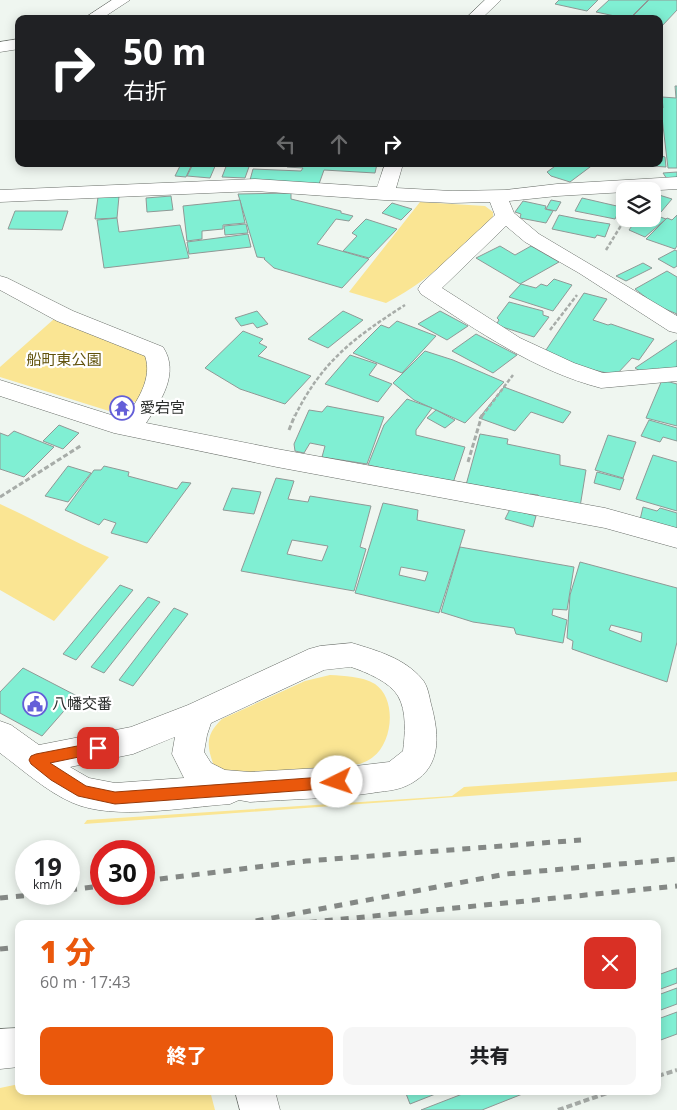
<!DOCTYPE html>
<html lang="ja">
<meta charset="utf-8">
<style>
body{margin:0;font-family:"Open Sans","Noto Sans JP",sans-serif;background:#f6f6f6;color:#202124;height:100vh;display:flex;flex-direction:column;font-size:19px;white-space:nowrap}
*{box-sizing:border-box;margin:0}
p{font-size:16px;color:#757577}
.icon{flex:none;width:28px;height:28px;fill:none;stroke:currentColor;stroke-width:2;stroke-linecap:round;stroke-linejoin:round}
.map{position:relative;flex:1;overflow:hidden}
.details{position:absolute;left:15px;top:920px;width:646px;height:175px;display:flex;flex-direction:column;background:#fff;border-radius:10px;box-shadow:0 2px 12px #0003}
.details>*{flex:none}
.hud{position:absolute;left:15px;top:15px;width:648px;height:152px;border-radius:10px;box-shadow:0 2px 12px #0003;background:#202124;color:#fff;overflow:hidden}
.controls{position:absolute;left:616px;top:182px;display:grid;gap:10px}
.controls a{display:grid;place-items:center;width:45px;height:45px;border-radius:10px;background:#fff;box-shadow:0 2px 12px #0003;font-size:25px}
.speed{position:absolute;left:15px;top:840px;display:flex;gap:10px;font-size:25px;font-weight:700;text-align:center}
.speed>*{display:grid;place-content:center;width:65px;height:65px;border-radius:50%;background:#fff;box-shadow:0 2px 12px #0003;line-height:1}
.speed small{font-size:12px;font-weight:400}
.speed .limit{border:8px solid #d22;background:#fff;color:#111}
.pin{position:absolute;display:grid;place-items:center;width:42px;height:42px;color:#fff;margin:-21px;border-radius:10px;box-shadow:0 2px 8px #0006}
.me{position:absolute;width:55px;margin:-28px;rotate:266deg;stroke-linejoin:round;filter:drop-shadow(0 0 4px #0008)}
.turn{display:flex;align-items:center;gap:18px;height:105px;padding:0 25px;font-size:22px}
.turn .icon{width:65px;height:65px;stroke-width:2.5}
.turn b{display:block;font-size:35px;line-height:42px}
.lanes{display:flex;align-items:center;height:48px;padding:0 25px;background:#0003;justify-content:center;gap:25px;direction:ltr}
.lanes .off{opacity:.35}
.round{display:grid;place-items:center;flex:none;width:52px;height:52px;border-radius:10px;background:#f6f6f6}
.head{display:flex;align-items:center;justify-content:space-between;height:85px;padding:0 25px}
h1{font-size:30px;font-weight:800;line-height:38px;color:#ea580c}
.button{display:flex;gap:10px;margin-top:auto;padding:10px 25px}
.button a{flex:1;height:58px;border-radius:10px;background:#ea580c;color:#fff;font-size:20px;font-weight:800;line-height:58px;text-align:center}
.button a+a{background:#f6f6f6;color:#202124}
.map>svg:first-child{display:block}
.green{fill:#fae593}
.building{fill:#80efd3;stroke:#909996;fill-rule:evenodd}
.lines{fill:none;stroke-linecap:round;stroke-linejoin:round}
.minor-casing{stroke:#696e69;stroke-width:1}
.path-far2{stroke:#a7aca8;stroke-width:2.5;stroke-dasharray:4 2;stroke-linecap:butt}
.path-far1{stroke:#a7aca8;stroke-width:3;stroke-dasharray:5 2.5;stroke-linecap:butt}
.path{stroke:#a7aca8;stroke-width:4;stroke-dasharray:6 3;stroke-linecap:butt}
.minor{fill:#fff;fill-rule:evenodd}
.rail{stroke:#848885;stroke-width:5;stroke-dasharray:8 8;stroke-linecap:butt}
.route{fill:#ea580c;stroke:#983908}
.labels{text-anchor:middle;stroke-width:4.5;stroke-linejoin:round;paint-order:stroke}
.park-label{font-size:15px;fill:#61520c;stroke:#fff}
.poi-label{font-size:15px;fill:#2c2f2d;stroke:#fff;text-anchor:start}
</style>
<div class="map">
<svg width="677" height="1110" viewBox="0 0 677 1110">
<rect width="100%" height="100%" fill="#eff6f0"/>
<g class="green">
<path d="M420,202l65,4 8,6v5c-34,33 -64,64 -107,86l-37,-11z"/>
<polygon points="54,319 146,355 152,367 143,404 119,398 109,411 0,377 0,367"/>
<path d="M0,504c37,17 72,37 109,53l-55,64 -54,-31z"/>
<path d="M330,675c15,1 31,1 45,9 22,15 18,58 -2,73 -3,3 -9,5 -13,7l-114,11 -20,-3 -12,-6c-8,-21 -8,-32 8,-47l83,-38z"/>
<polygon points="677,772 677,781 84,824 87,820 452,796 464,787"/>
<polygon points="19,1084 19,1091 210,1091 215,1110 0,1110 0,1088"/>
</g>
<g class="building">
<polygon points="559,0 598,0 587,11 555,4"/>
<polygon points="609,0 648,0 629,19 596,12"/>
<polygon points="649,0 677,0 677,10 662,26 659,25 659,19 630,19"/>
<polygon points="675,86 677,86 677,168 668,168 661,109 663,108 662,97 676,98"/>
<polygon points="659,155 665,157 666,167 652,166 652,164 659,164"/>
<polygon points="181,164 192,164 186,177 175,176"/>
<polygon points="193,164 216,164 210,178 187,176"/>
<polygon points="227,164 250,164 245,178 222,177"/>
<polygon points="263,164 377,164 375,173 324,170 319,184 250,180 253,169 301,171 303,168 287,167 287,164"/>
<polygon points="558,164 594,164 570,182 551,176 547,172"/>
<polygon points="677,172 677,178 667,179 663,173"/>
<polygon points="291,193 291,199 341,211 341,213 353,216 349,221 336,219 317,244 369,259 342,288 274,268 264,259 265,258 257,257 238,194"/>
<polygon points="656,194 672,199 661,212 652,209 652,198"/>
<polygon points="119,196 117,218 95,219 98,197"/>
<polygon points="171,196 173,210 147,212 146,198"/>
<polygon points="582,198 621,207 615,219 575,211"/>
<polygon points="240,200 245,223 223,225 223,229 202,231 202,239 187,241 183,206"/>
<polygon points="551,200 561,202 556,211 546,209"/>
<polygon points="523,201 546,206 545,209 553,211 546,223 520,218 521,214 515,212"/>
<polygon points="392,203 412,209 401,220 382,213"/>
<polygon points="15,211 68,211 62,230 8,229"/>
<polygon points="652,214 666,219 645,237 629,230 637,219 652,219"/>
<polygon points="559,215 579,219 610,224 605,237 597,235 595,238 552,229"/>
<polygon points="677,215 677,246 675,249 646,239 667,218 672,220"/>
<polygon points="117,218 119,232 180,225 189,258 104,268 97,220"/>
<polygon points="366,219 397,229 369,258 343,251 357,236 352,233"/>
<polygon points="246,224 248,233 225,235 224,226"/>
<polygon points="248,234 251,247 189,254 187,242"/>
<polygon points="500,246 515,255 531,246 559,262 520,284 476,258"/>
<polygon points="675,250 677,251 677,266 674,268 658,259"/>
<polygon points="643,263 652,268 626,281 616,276"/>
<polygon points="667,271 677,277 677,320 675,318 677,314 665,309 661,309 635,289"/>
<polygon points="554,279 572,285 553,311 509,297 521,284 536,288 541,284 547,286"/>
<polygon points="584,293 607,299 593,320 608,325 611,324 654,339 639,360 632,358 616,375 584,368 544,353"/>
<polygon points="509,302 543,311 543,315 549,317 534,337 496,325 499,320 497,318"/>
<polygon points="257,311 268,324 257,328 253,323 241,326 235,318"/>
<polygon points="343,311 363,320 328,348 308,339"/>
<polygon points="440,311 468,326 447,340 418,324"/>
<polygon points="397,321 436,336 402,373 353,353 381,325 389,328"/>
<polygon points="243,331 263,339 259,343 267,347 258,356 311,376 285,404 240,389 205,368"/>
<polygon points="476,334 517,355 493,373 452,351"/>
<polygon points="677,340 677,367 662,372 659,368 647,375 635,368"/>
<polygon points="425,351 453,360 504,382 465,423 414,400 393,383"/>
<polygon points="350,355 377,364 369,375 392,384 378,402 325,384"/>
<polygon points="662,380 677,384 677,426 646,418"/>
<polygon points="504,387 571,412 563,423 531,412 515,431 479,418"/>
<polygon points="407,399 432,408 416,430 416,435 465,447 453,483 368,465 384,425"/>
<polygon points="327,406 384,417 367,464 322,457 325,446 310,443 304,453 295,451 294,444 309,410 322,412"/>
<polygon points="436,410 455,420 445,428 427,418"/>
<polygon points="649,420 677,428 677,441 663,437 660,442 641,436"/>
<polygon points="59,425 79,433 63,449 43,441"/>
<polygon points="14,431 54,447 24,477 0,469 0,433 8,436"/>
<polygon points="480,434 508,439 507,444 560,455 560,465 586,470 580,507 539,500 538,495 530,494 527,498 466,485"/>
<polygon points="608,435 636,442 623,478 595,470"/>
<polygon points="653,455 677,462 677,511 636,499"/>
<polygon points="68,466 91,473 68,502 45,496"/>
<polygon points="104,466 129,472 128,476 177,489 182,482 191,483 147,543 111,533 116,523 104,519 99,525 65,510 94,470 101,470"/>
<polygon points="597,472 624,479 620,490 594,483"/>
<path d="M276,478l18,3 -6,18 20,3 2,-6 61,10 -11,41 6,2 -12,42 -113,-20zM292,540l36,6 -6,15 -35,-7z"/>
<polygon points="232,488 261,492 254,514 223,510"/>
<path d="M383,503l35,7 -1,10 48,10 -26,83 -84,-20zM401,567l27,5 -3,9 -26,-6z"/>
<polygon points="643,507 657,511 660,508 677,513 677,535 639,524"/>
<polygon points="510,509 536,516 533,527 505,519"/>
<polygon points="460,547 574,567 567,610 553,609 552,615 567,620 563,643 516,634 514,628 473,622 441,612"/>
<path d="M580,562l97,26v54l-10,40 -95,-33 1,-8 -6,-3 3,-43zM611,625l31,8 -1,9 -32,-12z"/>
<polygon points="120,585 133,590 76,660 63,654"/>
<polygon points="148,597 160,602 104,673 91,667"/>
<polygon points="174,608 188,614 133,686 119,680"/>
<polygon points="23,668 77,696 42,736 0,713 0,692"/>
<polygon points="677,968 677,983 658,990 658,975"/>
<polygon points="677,988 677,1004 658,1011 658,995"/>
<polygon points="677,1012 677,1034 658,1041 658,1019"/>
<polygon points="405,1091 443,1091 410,1104"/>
<polygon points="470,1091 530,1091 482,1110 421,1110"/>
</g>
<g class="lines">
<g class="minor-casing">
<g id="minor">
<polygon points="112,0 130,0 101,19 83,19"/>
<polygon points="485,0 501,0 481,19 465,19"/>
<polygon points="19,39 19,49 0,52 0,42"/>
<path d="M385,164h18l-7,24 56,3 53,-1 52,-6 120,-7v12l-120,7 -48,5 5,12 25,21 138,82v17l-8,-2 -90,-58 -54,-31 -19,-16 -64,62 78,50 54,25 29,10 74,-6v14l-76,7c-66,-17 -123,-57 -180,-94l-3,-5 3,-5 74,-69 -5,-13 -38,1 -68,-3 -129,-9 -255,11v-12l255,-11 122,8z"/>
<path d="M0,276l7,2 66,33 90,36c17,26 -2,54 -17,76l131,26 328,59 72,20v20l-72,-20 -328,-61 -163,-34 -114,-37v-16l124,39c13,-17 29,-41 21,-63l-88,-35 -57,-31z"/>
<path d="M352,643c26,8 52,15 70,36 6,7 7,17 9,25 9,33 11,66 -25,82 -11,5 -23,5 -34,7 -40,6 -81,6 -122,9l-11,-2 -9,4c-45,3 -116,17 -157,-1 -26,-11 -50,-33 -73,-50v-32l11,4 28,20 92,-18 57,-22 121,-56 11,-3zM351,667c15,5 39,15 47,29 9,15 7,39 5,55l-14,11 -34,4 -105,6 -25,-2 -14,-7 -7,-11 3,-17 4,-12 113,-53zM175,737l-3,17 12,24 -69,5 -26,-5 -19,-11 63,-13z"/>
<polygon points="19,1028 19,1067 0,1069 0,1029"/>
<polygon points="235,1091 275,1091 280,1110 240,1110"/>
</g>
</g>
<g class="path-far2">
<polyline points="606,250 625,219"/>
<polyline points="550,330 577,295"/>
<path d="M295,416c27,-55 60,-79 110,-111"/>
<polyline points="482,416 513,375"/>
</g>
<g class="path-far1">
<polyline points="289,430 295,415"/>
<polyline points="468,462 482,415"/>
<polyline points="0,497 82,445"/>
</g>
<g class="path">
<polyline points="658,1076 677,1070"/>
<polyline points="558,1110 613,1091"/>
</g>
<use href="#minor" class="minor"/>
<g class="rail">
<polyline points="144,881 306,861 581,840"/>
<polyline points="69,890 101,886"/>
<polyline points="0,898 42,894"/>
<polyline points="240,924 506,874 677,859"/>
<polyline points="293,924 677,886"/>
<polyline points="0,949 19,947"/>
</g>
</g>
<polygon class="route" points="98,742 103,744 104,748 103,752 50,763 86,786 115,792 337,776 342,777 344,782 342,786 337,788 115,804 78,796 51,780 31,764 29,760 31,756 36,754"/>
<defs>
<g id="temple-ring" transform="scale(1.25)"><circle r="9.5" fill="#fff" stroke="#645fd8" stroke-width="1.5"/><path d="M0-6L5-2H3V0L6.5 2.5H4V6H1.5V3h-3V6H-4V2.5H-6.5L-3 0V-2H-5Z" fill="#645fd8"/></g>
<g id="civic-ring" transform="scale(1.25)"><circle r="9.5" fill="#fff" stroke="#645fd8" stroke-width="1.5"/><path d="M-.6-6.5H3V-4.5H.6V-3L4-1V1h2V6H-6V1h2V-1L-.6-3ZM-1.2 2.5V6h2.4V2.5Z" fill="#645fd8"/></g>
</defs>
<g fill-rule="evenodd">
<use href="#temple-ring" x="122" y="408"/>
<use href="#civic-ring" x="35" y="704"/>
</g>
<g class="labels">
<g class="park-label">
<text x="64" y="365">船町東公園</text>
</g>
<g class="poi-label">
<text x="140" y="413">愛宕宮</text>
<text x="52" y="709">八幡交番</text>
</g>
</g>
</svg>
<div class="controls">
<a><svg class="icon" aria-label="layers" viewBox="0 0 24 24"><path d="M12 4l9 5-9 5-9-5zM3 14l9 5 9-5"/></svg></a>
</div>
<div class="speed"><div>19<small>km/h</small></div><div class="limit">30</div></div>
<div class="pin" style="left:98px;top:748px;background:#d93025"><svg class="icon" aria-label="arrive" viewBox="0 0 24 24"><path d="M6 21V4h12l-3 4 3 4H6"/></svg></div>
<svg class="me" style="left:337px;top:782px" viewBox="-20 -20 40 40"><circle r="19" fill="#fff"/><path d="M0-13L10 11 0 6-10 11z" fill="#ea580c"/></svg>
<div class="hud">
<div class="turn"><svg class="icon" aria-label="right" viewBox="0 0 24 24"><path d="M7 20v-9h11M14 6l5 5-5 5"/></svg><div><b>50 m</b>右折</div></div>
<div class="lanes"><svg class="icon off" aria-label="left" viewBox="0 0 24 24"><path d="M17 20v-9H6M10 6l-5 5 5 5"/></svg><svg class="icon off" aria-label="ahead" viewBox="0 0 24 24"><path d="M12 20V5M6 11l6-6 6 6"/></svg><svg class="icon" aria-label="right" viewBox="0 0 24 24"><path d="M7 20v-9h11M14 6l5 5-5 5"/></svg></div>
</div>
<section class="details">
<div class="head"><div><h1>1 分</h1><p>60 m · 17:43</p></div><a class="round" style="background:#d93025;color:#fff"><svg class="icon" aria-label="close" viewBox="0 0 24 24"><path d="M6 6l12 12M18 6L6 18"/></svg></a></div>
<div class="button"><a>終了</a><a>共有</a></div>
</section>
</div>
